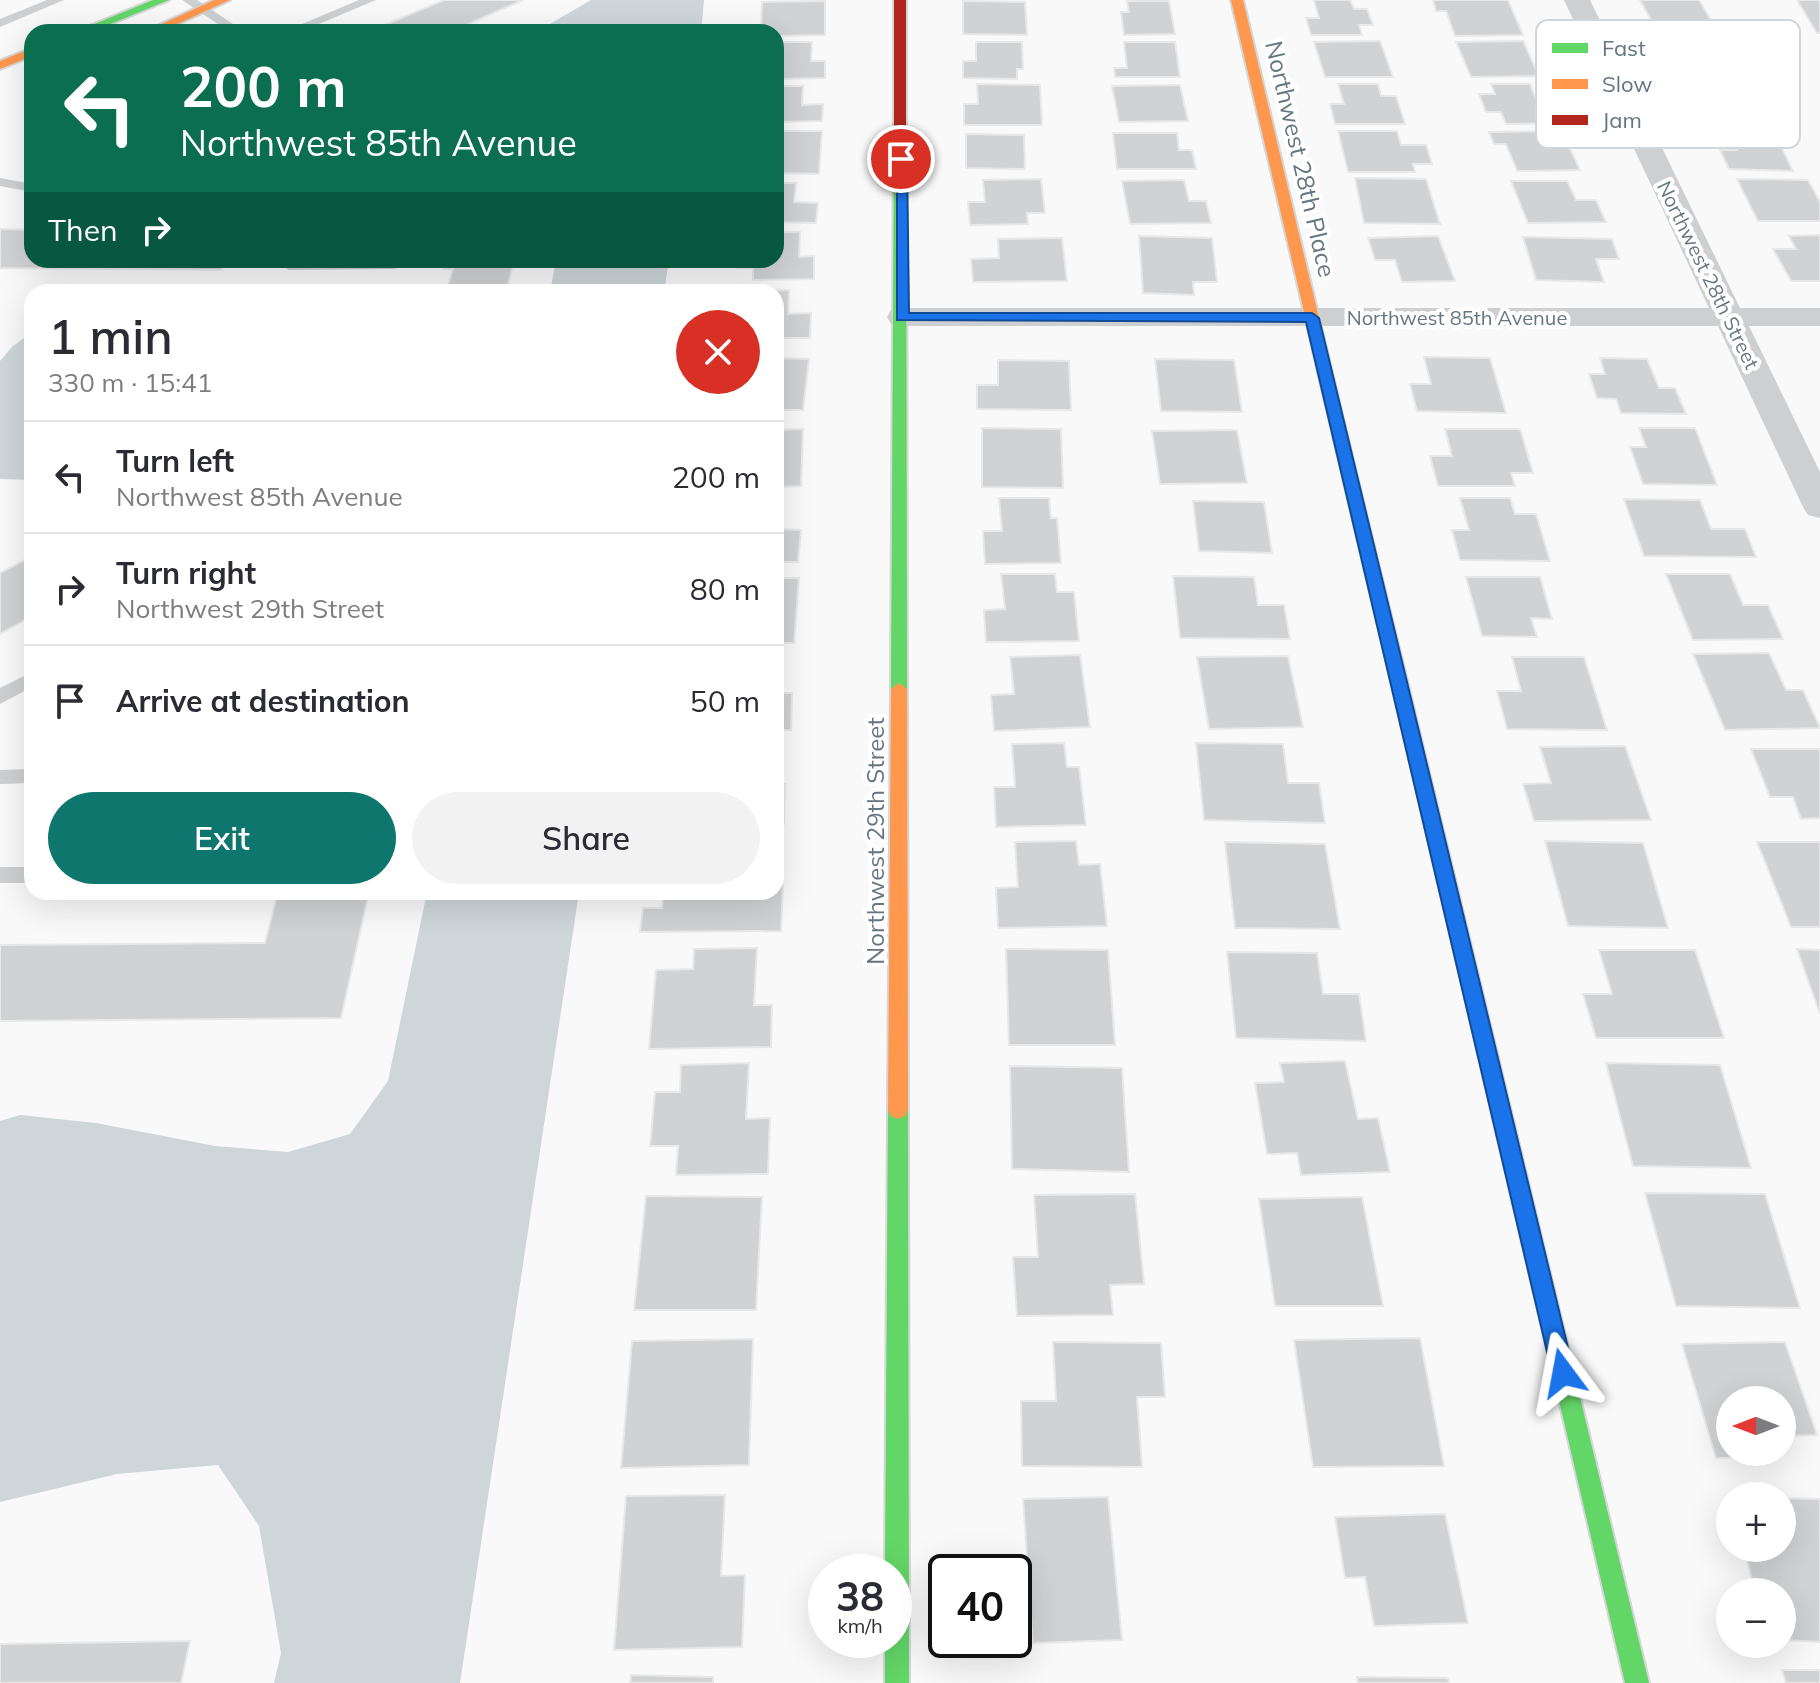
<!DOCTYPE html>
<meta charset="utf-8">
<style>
body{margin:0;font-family:Mulish,sans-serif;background:#f2f2f3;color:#2b2b33;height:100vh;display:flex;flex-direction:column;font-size:30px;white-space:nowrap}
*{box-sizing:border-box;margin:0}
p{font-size:26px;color:#7c7c81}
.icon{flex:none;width:44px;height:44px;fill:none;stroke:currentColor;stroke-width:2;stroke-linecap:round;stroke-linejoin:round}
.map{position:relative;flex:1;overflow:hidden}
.sheet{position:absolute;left:24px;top:284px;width:760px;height:616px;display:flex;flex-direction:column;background:#fff;border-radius:24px;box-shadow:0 8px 32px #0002}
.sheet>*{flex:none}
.banner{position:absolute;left:24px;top:24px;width:760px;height:244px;border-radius:24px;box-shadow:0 8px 32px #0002;background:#0b6e4f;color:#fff;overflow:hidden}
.needle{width:52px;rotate:270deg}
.tools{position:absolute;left:1716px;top:1386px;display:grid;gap:16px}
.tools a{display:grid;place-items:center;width:80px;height:80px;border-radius:50%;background:#fff;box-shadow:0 8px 32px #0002;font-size:40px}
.speed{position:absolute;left:808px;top:1554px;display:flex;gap:16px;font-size:40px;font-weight:700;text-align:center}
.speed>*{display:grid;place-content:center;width:104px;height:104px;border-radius:50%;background:#fff;box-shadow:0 8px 32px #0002;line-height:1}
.speed small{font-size:20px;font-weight:400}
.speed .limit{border:4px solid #111;border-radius:12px;background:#fff;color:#111}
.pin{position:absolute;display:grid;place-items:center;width:68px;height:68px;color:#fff;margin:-34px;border:4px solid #fff;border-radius:50%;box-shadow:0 2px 8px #0007}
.me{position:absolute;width:88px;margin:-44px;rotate:347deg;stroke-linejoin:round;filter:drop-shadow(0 0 6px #0008)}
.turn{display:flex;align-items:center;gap:28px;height:168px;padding:0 24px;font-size:36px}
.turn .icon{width:104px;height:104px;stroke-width:2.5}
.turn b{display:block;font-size:56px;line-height:68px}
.then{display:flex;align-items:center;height:76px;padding:0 24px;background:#0003;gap:16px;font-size:30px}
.round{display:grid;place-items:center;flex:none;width:84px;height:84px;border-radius:42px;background:#f2f2f3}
.summary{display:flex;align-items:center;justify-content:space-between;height:136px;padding:0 24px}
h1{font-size:48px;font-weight:600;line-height:60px}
.button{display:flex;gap:16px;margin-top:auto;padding:16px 24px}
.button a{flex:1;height:92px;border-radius:48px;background:#0f766e;color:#fff;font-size:32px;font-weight:600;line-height:92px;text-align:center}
.button a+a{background:#f2f2f3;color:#2b2b33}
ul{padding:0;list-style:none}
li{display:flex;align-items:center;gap:24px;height:112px;padding:0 24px;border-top:2px solid #e1e1e2}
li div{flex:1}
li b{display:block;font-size:30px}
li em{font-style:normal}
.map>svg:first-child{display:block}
.water{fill:#ced6d9}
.building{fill:#d0d2d3;stroke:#e8e8e8;stroke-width:2}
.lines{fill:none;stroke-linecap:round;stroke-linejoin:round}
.fast-casing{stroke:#d5d6d7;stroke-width:4}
.slow-casing{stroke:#d5d6d7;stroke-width:4}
.jam-casing{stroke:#d5d6d7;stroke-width:4}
.lane{fill:#cecfd0;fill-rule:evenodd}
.street{fill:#cecfd0;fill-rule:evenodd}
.fast{fill:#63d668;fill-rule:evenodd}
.slow{fill:#ff974d;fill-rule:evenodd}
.jam{fill:#b3261e;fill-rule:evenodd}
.route{fill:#1a73e8;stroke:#114b97;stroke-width:2}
.labels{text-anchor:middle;stroke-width:8;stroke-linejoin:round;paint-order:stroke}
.far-street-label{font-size:20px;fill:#657683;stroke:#fff}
.street-label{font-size:24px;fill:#657683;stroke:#fff}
.key{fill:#fff;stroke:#d1d6da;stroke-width:2}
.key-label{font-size:22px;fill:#657683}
</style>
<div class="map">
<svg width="1820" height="1683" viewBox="0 0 1820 1683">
<rect width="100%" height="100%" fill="#f9f9f9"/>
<g class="water">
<polygon points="591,0 704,0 701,32 536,32"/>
<polygon points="556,260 669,260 664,292 550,292"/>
<polygon points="32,332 32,480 0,479 0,361 12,347"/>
<polygon points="427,892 579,892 460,1683 274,1683 281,1653 259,1526 218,1465 117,1474 0,1502 0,1121 20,1115 96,1123 215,1146 288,1152 350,1134 388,1081"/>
</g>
<g class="building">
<polygon points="444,0 523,0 450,32 373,30"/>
<polygon points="1314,0 1350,0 1354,9 1367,9 1373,25 1359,25 1362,35 1311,35 1306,18 1319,18"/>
<polygon points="1433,0 1508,0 1523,35 1455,36 1446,11 1436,11"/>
<polygon points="1640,0 1699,0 1719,34 1659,34"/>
<polygon points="1797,0 1820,0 1820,33 1817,33"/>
<polygon points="825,1 825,35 776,36 776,32 761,32 762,2"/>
<polygon points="963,1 1025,2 1027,35 963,34"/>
<polygon points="1127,1 1169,1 1175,34 1124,35 1121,12 1129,12"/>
<polygon points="1380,41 1393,77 1325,77 1314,42"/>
<polygon points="1523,41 1539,76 1471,77 1456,42"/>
<polygon points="776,42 812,42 811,61 825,61 825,78 776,79"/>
<polygon points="976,42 1022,42 1023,69 1017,69 1017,79 963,78 963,61 976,61"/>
<polygon points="1124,42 1175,42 1180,77 1115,77 1114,68 1127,68"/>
<polygon points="977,84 1040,85 1042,125 964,125 964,104 978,104"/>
<polygon points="1338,84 1378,84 1381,96 1396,96 1405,124 1335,124 1330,104 1344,104"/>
<polygon points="1491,84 1530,84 1538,104 1553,104 1562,123 1506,124 1501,112 1486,112 1479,94 1495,94"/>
<polygon points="1180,85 1188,121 1119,122 1112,86"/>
<polygon points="776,86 803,86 802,105 823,104 822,121 776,122"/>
<polygon points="1728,130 1773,130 1793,171 1729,169 1720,150 1737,150"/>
<polygon points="776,131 822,131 819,174 776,173"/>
<polygon points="1338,131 1397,131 1401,145 1426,145 1432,164 1413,164 1415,172 1348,172"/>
<polygon points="1562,131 1580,170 1517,171 1506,144 1494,144 1489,132"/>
<polygon points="1113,133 1177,133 1179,150 1192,150 1196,169 1117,169"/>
<polygon points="966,134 1024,135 1025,169 966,168"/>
<polygon points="1355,178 1426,179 1440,224 1364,223"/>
<polygon points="1041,179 1045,213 1027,213 1028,224 970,225 968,202 985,202 983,180"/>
<polygon points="1737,179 1808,180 1820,202 1820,221 1758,221"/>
<polygon points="1184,180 1189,201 1206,201 1211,223 1130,224 1122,181"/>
<polygon points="1511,181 1567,181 1576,200 1596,200 1606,222 1528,223"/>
<polygon points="776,183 796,183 794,202 818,203 816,223 776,222"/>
<polygon points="0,229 32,230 32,260 225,260 221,270 0,268"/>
<polygon points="776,232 800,232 799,257 814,256 814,279 753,280 753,268 738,268 739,260 776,260"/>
<polygon points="1820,235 1820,281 1791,281 1773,249 1796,249 1789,236"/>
<polygon points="1139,236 1212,238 1217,282 1193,282 1194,295 1143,293"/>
<polygon points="1438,236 1455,281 1402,282 1395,260 1375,260 1368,238"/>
<polygon points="1523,237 1612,239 1619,259 1596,259 1604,282 1536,280"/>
<polygon points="1062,238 1067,281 973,282 971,259 999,258 998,239"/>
<polygon points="447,260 514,260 506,292 446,292 453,269 444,269"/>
<polygon points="789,290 788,314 811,313 810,338 776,338 776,292 724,292"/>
<polygon points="1424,357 1490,358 1506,413 1417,411 1410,384 1431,384"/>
<polygon points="776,358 809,359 803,410 776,410"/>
<polygon points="1600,358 1647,359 1659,388 1675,388 1686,414 1621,413 1616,399 1597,398 1589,374 1605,374"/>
<polygon points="1155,359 1234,360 1242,412 1161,411"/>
<polygon points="998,360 1069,361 1071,410 977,409 977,385 998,385"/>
<polygon points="982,428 1061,429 1063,488 982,487"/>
<polygon points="1639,428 1695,428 1717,485 1643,484 1630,447 1646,447"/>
<polygon points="803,429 801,486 776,487 776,430"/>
<polygon points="1445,429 1520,429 1533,473 1511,473 1515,486 1438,486 1430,456 1452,456"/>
<polygon points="1237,430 1247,483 1160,484 1152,431"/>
<polygon points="999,498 1049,498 1051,518 1057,518 1061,563 985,564 983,531 1002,531"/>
<polygon points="1460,498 1510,498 1515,514 1536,514 1550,561 1460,560 1452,530 1469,530"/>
<polygon points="1624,499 1700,500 1711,529 1745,529 1756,557 1644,556"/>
<polygon points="1193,501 1264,502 1272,553 1199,551"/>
<polygon points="776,529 801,530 798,562 776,562"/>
<polygon points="32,556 32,616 0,634 0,573"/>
<polygon points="1001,574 1055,574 1057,592 1074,592 1079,641 986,642 984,610 1005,609"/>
<polygon points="1666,574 1730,574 1743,605 1768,605 1783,639 1693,640"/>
<polygon points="1173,576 1254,577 1258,605 1284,605 1290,639 1180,638"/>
<polygon points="1466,577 1540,577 1552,619 1531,618 1537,637 1482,636"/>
<polygon points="776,578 799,578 794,643 776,643"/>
<polygon points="1769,653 1786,690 1803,690 1820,728 1725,730 1693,654"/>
<polygon points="1080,655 1090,727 994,731 991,695 1014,694 1010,657"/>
<polygon points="1288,656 1303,727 1209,729 1197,657"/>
<polygon points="1512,657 1584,657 1607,730 1507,729 1497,691 1521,691"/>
<polygon points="776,693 792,693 791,730 776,730"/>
<polygon points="1064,743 1067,767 1079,767 1086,825 996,827 994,787 1015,787 1012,744"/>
<polygon points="1196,743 1283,744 1288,783 1319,783 1325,823 1204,820"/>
<polygon points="1625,746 1651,820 1534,821 1523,784 1551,783 1540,747"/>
<polygon points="1751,749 1820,749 1820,818 1801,819 1793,797 1770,797"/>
<polygon points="776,784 785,784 784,824 776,824"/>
<polygon points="1076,841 1079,865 1100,864 1107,926 998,928 996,888 1018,887 1015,842"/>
<polygon points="1545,841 1643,843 1668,928 1568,926"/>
<polygon points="1225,842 1325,844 1340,929 1235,928"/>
<polygon points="1757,842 1820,842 1820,927 1791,927"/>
<polygon points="776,885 783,885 781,931 640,932 643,908 662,908 663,892 776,892"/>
<polygon points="278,892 369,892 341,1018 0,1021 0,945 265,943"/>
<polygon points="757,948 754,1005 772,1005 771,1047 649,1049 656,970 693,969 694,949"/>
<polygon points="1006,949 1108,950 1115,1045 1009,1045"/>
<polygon points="1797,949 1820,950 1820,1014"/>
<polygon points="1599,950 1695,950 1724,1038 1596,1038 1583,994 1612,994"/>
<polygon points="1227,952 1317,953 1323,994 1359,994 1366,1041 1236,1038"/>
<polygon points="1345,1061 1358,1119 1378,1118 1390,1172 1301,1175 1297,1153 1267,1154 1255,1083 1284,1082 1280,1063"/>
<polygon points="749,1063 746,1119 770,1118 768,1174 676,1175 678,1146 650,1146 655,1092 680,1092 681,1065"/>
<polygon points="1606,1063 1720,1065 1751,1168 1633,1166"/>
<polygon points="1010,1066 1122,1068 1129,1172 1012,1169"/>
<polygon points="1645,1193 1765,1194 1800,1308 1676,1306"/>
<polygon points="1135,1194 1144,1284 1110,1285 1113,1315 1017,1316 1013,1257 1038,1257 1034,1195"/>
<polygon points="646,1196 762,1197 756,1310 634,1310"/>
<polygon points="1362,1197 1383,1306 1275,1306 1259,1199"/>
<polygon points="1420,1338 1444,1466 1313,1467 1294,1340"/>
<polygon points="753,1339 749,1465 621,1468 632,1341"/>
<polygon points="1053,1342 1161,1343 1165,1397 1137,1397 1142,1467 1022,1466 1021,1401 1056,1401"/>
<polygon points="1785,1342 1817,1435 1782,1436 1782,1400 1730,1400 1730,1452 1778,1452 1779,1456 1716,1458 1682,1344"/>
<polygon points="725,1495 721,1576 745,1575 742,1647 614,1650 626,1496"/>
<polygon points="1108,1497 1122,1640 1033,1643 1023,1499"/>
<polygon points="1782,1498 1820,1499 1820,1642 1782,1640 1782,1592 1755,1592 1744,1548 1782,1548"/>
<polygon points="1445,1514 1468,1623 1374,1626 1365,1577 1345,1578 1335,1517"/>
<polygon points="190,1641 181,1683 0,1683 0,1644"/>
<polygon points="1782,1670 1820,1670 1820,1683 1786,1683"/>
<polygon points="631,1675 713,1677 713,1683 630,1683"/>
<polygon points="1357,1677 1448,1678 1449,1683 1358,1683"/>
</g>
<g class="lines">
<g class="fast-casing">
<g id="fast">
<polygon points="153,0 169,0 91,32 75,32"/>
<polygon points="900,135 906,139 907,689 899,695 891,689 894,139"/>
<polygon points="1405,700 1413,706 1649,1683 1625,1683 1397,706"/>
<polygon points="898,1101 905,1104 908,1110 909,1683 885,1683 885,1640 894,1640 894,1572 885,1572 888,1110 891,1104"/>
</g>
</g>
<g class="slow-casing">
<g id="slow">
<polygon points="214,0 230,0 160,32 144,32"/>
<polygon points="1231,0 1243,0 1350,448 1343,453 1336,448"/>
<polygon points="32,48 32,56 0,69 0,61"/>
<polygon points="899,683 907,689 908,1110 905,1116 898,1119 891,1116 888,1110 891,689"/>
</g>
</g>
<g class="jam-casing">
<g id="jam">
<polygon points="894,0 906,0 906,139 900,143 894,139"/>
<polygon points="1343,443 1350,448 1413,706 1405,712 1397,706 1336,448"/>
</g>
</g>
<g class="lane">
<polygon points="47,0 64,0 0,27 0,19"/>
<polygon points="182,0 197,0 245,32 230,32"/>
<polygon points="359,0 376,0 300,32 283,32"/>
<polygon points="0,178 32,184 32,192 0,186"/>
<polygon points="285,260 299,261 401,260 398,268 393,269 289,270 282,266"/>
<polygon points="32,672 32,687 0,704 0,688"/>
<polygon points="32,769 32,783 0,784 0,770"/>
<rect x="0" y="867" width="32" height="16"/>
</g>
<polygon class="street" points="1564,0 1590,0 1740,308 1820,308 1820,326 1749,326 1820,472 1820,518 1808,515 1803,507 1718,326 902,326 891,324 887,317 891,310 902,308 1709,308"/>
<use href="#fast" class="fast"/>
<use href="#slow" class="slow"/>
<use href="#jam" class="jam"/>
</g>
<polygon class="route" points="897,156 907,159 909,313 1312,313 1319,318 1574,1373 1571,1380 1563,1384 1555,1380 1552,1373 1306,322 897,320"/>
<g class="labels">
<g class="far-street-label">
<text transform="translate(1708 275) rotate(64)" y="7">Northwest 28th Street</text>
<text x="1457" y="325">Northwest 85th Avenue</text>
</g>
<g class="street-label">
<text transform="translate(1300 159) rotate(77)" y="8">Northwest 28th Place</text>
<text transform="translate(876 841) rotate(-90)" y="8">Northwest 29th Street</text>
</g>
</g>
<rect x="1536" y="20" width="264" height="128" rx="12" class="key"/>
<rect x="1552" y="43" width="36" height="10" fill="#63d668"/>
<rect x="1552" y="79" width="36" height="10" fill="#ff974d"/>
<rect x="1552" y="115" width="36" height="10" fill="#b3261e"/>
<g class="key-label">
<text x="1602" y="56">Fast</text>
<text x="1602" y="92">Slow</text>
<text x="1602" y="128">Jam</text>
</g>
</svg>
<div class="tools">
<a><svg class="needle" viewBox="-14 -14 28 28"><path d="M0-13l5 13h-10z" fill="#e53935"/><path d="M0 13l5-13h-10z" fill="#7c7c81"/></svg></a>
<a>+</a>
<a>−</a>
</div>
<div class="speed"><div>38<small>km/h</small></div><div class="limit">40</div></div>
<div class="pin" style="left:901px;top:159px;background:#d93025"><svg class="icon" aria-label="arrive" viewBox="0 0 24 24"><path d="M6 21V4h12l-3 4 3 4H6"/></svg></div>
<svg class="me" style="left:1563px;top:1373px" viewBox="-20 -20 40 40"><path d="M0-17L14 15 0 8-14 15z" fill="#1a73e8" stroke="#fff" stroke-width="4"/></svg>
<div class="banner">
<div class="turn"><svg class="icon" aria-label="left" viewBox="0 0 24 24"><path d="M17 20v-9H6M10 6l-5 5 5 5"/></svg><div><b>200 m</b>Northwest 85th Avenue</div></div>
<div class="then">Then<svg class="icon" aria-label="right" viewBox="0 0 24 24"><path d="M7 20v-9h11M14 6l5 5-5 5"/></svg></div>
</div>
<section class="sheet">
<div class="summary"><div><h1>1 min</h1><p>330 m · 15:41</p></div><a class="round" style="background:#d93025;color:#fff"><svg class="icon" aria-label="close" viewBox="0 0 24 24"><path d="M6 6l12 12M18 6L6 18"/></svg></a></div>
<ul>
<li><svg class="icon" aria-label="left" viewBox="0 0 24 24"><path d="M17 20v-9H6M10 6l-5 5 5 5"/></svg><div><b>Turn left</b><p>Northwest 85th Avenue</p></div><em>200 m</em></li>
<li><svg class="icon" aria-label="right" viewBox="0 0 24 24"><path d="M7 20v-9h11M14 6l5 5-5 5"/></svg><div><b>Turn right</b><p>Northwest 29th Street</p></div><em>80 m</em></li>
<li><svg class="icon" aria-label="arrive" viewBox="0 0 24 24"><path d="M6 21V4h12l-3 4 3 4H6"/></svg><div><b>Arrive at destination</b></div><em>50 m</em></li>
</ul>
<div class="button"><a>Exit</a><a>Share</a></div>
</section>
</div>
